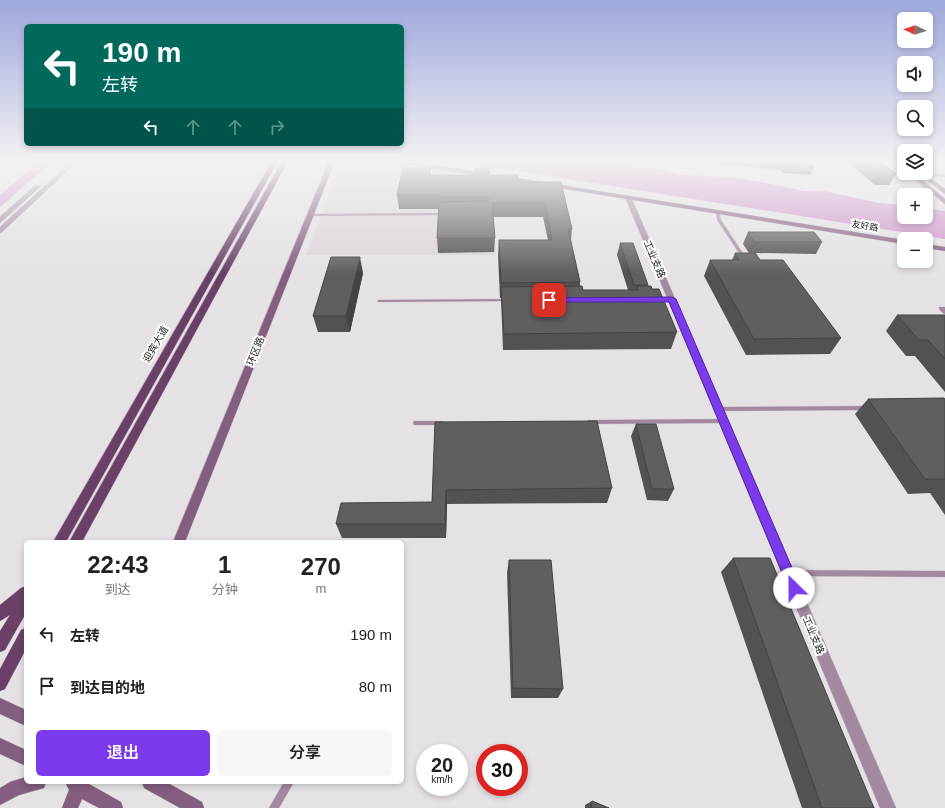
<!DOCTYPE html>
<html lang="zh">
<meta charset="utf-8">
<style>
body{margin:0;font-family:Helvetica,"Noto Sans SC",sans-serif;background:#f6f6f6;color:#222;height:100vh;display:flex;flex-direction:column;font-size:15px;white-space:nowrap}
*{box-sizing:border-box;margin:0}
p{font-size:13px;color:#767676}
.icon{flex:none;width:22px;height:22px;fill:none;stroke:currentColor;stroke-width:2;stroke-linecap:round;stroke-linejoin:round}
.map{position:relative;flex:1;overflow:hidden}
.drawer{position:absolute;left:24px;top:540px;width:380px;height:244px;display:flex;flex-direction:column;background:#fff;border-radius:6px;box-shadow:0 2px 6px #0003}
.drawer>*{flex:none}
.guide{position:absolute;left:24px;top:24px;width:380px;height:122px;border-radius:6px;box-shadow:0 2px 6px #0003;background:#00695c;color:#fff;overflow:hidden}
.needle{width:26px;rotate:273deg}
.tools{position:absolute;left:897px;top:12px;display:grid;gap:8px}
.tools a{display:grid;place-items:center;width:36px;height:36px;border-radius:6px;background:#fff;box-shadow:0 2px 6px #0003;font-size:20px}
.speed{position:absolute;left:416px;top:744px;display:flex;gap:8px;font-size:20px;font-weight:700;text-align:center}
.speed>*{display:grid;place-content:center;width:52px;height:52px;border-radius:50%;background:#fff;box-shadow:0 2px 6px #0003;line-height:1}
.speed small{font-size:10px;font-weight:400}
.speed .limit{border:6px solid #d22;background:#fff;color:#111}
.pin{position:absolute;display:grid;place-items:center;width:34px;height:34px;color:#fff;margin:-17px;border-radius:8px;box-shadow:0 2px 6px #0006}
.me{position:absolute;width:44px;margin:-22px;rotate:337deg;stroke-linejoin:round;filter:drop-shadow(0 0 3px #0008)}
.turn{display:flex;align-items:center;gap:14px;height:84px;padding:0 12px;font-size:18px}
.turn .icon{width:52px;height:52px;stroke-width:2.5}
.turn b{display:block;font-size:28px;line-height:34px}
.lanes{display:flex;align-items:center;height:38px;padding:0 12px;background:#0003;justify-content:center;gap:20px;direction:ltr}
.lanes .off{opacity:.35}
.eta{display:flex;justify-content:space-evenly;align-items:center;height:68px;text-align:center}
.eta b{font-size:24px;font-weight:600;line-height:28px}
.cta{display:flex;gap:8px;margin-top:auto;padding:8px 12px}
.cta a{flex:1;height:46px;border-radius:6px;background:#7c3aed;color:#fff;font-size:16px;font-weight:600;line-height:46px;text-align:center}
.cta a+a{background:#f6f6f6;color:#222}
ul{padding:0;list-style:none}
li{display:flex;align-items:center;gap:12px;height:52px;padding:0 12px}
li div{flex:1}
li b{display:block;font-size:15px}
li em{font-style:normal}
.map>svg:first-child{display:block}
.built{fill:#dcd3db}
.water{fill:#ce94c9}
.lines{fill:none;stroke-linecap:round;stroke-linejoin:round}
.lane-casing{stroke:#c1bec0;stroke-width:0.5}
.street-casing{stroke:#c1bec0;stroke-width:1}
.secondary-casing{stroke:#c1bec0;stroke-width:1}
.primary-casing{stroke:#c1bec0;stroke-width:1}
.lane{fill:#a389a0;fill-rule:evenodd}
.street{fill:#a389a0;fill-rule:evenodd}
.secondary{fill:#835e7f;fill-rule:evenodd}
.primary{fill:#6b4068;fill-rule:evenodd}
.wall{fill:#535153}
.shaded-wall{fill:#444243}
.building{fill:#615e60;stroke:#444243}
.route{fill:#7c3aed;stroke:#51269a}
.labels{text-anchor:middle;stroke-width:4;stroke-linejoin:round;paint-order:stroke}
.far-street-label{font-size:9px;fill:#1d1c1d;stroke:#fff}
.street-label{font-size:10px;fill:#1d1c1d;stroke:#fff}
</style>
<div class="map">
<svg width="945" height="808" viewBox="0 0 945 808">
<rect width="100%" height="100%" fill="#e5e1e4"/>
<polygon class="built" points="342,161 366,161 492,181 496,255 306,255"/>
<g class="water">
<polygon points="0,161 53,161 0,207 0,195 37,163 0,163"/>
<polygon points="455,161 610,161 647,168 664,169 680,175 731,177 767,183 804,191 824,191 879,203 904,205 904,217 926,217 926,208 945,211 945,239"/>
</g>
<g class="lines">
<g class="lane-casing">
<g id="lane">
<polygon points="921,173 945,175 945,177 922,175 920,174"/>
<polygon points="716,210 719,211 721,220 746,258 745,259 743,259 717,220"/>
<polygon points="445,213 447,214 446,215 310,216 308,215 310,214"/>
<polygon points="654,298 672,298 674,299 672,300 654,300"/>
<polygon points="507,299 509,299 509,301 379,302 377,301 379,300"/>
<path d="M939,307h6v7c-2,0 -7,-5 -6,-7z"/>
<polygon points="868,406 871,408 868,410 719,411 717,410 716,409 717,408 719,407"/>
<polygon points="724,419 726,419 727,421 726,423 724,423 590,424 588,424 587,422 588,420 590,420"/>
<polygon points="414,421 443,421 444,423 443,425 414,425 413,423"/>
<polygon points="788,570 945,571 945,577 788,576 785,575 784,573 785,571"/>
<polygon points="284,782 294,782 279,808 269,808"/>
</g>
</g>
<g class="street-casing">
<g id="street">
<polygon points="72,161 78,161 2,232 0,233 0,227"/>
<polygon points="36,185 41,186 0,223 0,217"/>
<polygon points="628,195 631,197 896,808 880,808 625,197"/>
</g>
</g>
<g class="secondary-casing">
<g id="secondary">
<polygon points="329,161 335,161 185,542 173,542"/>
<polygon points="393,161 406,161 487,173 490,175 487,177 396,163"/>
<polygon points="891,161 897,161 904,166 904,171"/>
<polygon points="907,173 914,173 945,199 945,204"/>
<polygon points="917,173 924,173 945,189 945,194"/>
<polygon points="505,176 904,240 904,244 503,179 502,178"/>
<polygon points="926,244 945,247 945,251 926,248"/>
<polygon points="0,698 26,710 26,726 0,714"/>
<polygon points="0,738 26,750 26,766 0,754"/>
<polygon points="26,777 26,782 46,782 44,788 19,795 0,805 0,788 10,782"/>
<polygon points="65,782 89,782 89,784 121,802 123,808 99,808 82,799 78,808 62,808 69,790"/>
<polygon points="142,782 166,782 202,802 204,808 180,808 144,788"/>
</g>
</g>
<g class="primary-casing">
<g id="primary">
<polygon points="272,161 278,161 66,542 53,542"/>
<polygon points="282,161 288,161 82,542 69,542"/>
<polygon points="26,586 26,613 5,650 0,652 0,631 10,615 0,621 0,605 21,588"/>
<polygon points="26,628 26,649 5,689 0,691 0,669 21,630"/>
</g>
</g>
<use href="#lane" class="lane"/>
<use href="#street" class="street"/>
<use href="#secondary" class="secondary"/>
<use href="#primary" class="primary"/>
</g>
<g class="wall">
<polygon points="716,161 811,161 814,167 810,175 782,173 781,170 717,164"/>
<polygon points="847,161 880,161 896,174 889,185 875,185"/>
<polygon points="431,175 490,175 519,182 561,182 572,229 571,240 580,282 580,286 583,290 628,290 617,255 620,243 648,285 647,286 652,289 677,332 671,349 503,350 501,298 500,298 498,255 499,240 548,240 543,217 493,217 495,238 494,252 438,253 437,238 439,209 399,209 397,195"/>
<polygon points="748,232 822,242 816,254 756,253 760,260 841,338 830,354 746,355 704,276 710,260 732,260 735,253 749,253 743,244"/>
<polygon points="363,273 350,332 318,332 313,316"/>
<polygon points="897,315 945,315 945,392 915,356 906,356 886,331"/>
<polygon points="868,399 945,399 945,515 930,493 908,494 855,414"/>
<polygon points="435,422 612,488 607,503 447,504 446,538 342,538 336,524 432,502"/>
<polygon points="636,424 674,489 668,501 647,500 631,436"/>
<polygon points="733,558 874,808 802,808 721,572"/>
<polygon points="509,560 563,689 558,698 511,698 507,573"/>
<polygon points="592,801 609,808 585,808 585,805"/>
</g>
<g class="shaded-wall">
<polygon points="360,257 363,273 350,332 346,316"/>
<polygon points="446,490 447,504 446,538 445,524"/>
</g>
<g class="building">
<polygon points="770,161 811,161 814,167 786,165 784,162"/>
<polygon points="865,161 880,161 896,174 881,174"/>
<polygon points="403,168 431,168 430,175 475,175 475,168 489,168 490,175 518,175 519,182 561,182 572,229 568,229 580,282 501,283 499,240 552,240 545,203 492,203 495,238 437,238 439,202 486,201 489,199 485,197 440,197 440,195 397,195"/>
<polygon points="748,232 814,232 822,242 754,242"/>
<polygon points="620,243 633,243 648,285 634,285"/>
<polygon points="735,253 755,253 760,260 783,260 841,338 754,339 710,260 739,260"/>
<polygon points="331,257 360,257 346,316 313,316"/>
<polygon points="582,286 583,290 638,290 637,286 651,286 652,289 659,289 677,332 504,334 501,287"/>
<polygon points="897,315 945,315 945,359 928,340 919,340"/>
<polygon points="944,398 945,399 945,479 925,479 868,399"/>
<polygon points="597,421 612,488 446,490 445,524 336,524 341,503 432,502 435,422"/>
<polygon points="636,424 656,424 674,489 652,489"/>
<polygon points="733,558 770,558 874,808 822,808"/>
<polygon points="509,560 551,560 563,689 513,688"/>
<polygon points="592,801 609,808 591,808"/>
</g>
<linearGradient id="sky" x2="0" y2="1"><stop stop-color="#9da7dc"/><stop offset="0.59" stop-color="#f3f2f3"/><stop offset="1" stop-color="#f3f2f3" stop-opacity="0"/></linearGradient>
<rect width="945" height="274" fill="url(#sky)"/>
<polygon class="route" points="672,297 676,299 799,584 800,588 799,592 794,594 790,592 669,302 549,302 545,300 549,298"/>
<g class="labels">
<g class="far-street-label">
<text transform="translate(865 226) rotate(9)" y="3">友好路</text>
</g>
<g class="street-label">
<text transform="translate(655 259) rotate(67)" y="4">工业支路</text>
<text transform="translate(155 344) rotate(-60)" y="4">迎宾大道</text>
<text transform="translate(255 351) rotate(-68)" y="4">环区路</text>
<text transform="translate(814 635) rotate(67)" y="4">工业支路</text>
</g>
</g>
</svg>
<div class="tools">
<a><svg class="needle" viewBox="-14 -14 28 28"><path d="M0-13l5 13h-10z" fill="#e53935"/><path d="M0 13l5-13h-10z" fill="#767676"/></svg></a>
<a><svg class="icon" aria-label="sound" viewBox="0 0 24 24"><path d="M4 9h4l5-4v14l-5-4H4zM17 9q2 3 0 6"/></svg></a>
<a><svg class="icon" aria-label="search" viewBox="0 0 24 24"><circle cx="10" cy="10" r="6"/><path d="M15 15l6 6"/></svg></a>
<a><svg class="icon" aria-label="layers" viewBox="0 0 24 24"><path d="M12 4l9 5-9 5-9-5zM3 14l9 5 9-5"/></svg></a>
<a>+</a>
<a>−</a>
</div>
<div class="speed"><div>20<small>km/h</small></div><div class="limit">30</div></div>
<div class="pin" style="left:549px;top:300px;background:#d93025"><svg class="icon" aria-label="arrive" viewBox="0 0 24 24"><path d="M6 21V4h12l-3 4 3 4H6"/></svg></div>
<svg class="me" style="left:794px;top:588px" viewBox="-20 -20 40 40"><circle r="19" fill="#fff"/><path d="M0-13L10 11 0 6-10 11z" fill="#7c3aed"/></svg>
<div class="guide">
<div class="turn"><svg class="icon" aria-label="left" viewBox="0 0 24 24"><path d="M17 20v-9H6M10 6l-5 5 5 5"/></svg><div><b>190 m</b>左转</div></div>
<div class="lanes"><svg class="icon" aria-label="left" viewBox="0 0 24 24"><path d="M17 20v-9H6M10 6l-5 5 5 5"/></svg><svg class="icon off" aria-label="ahead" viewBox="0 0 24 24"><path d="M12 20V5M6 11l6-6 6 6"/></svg><svg class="icon off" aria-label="ahead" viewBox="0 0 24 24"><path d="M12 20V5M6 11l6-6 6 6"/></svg><svg class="icon off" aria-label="right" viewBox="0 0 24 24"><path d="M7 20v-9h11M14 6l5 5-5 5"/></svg></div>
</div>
<section class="drawer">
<div class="eta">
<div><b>22:43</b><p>到达</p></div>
<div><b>1</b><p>分钟</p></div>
<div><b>270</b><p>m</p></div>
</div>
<ul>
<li><svg class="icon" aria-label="left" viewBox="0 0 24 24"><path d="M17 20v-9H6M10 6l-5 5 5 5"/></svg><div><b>左转</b></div><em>190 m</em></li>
<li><svg class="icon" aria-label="arrive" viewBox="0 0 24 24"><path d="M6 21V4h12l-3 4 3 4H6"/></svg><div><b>到达目的地</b></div><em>80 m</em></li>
</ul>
<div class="cta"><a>退出</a><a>分享</a></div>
</section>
</div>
